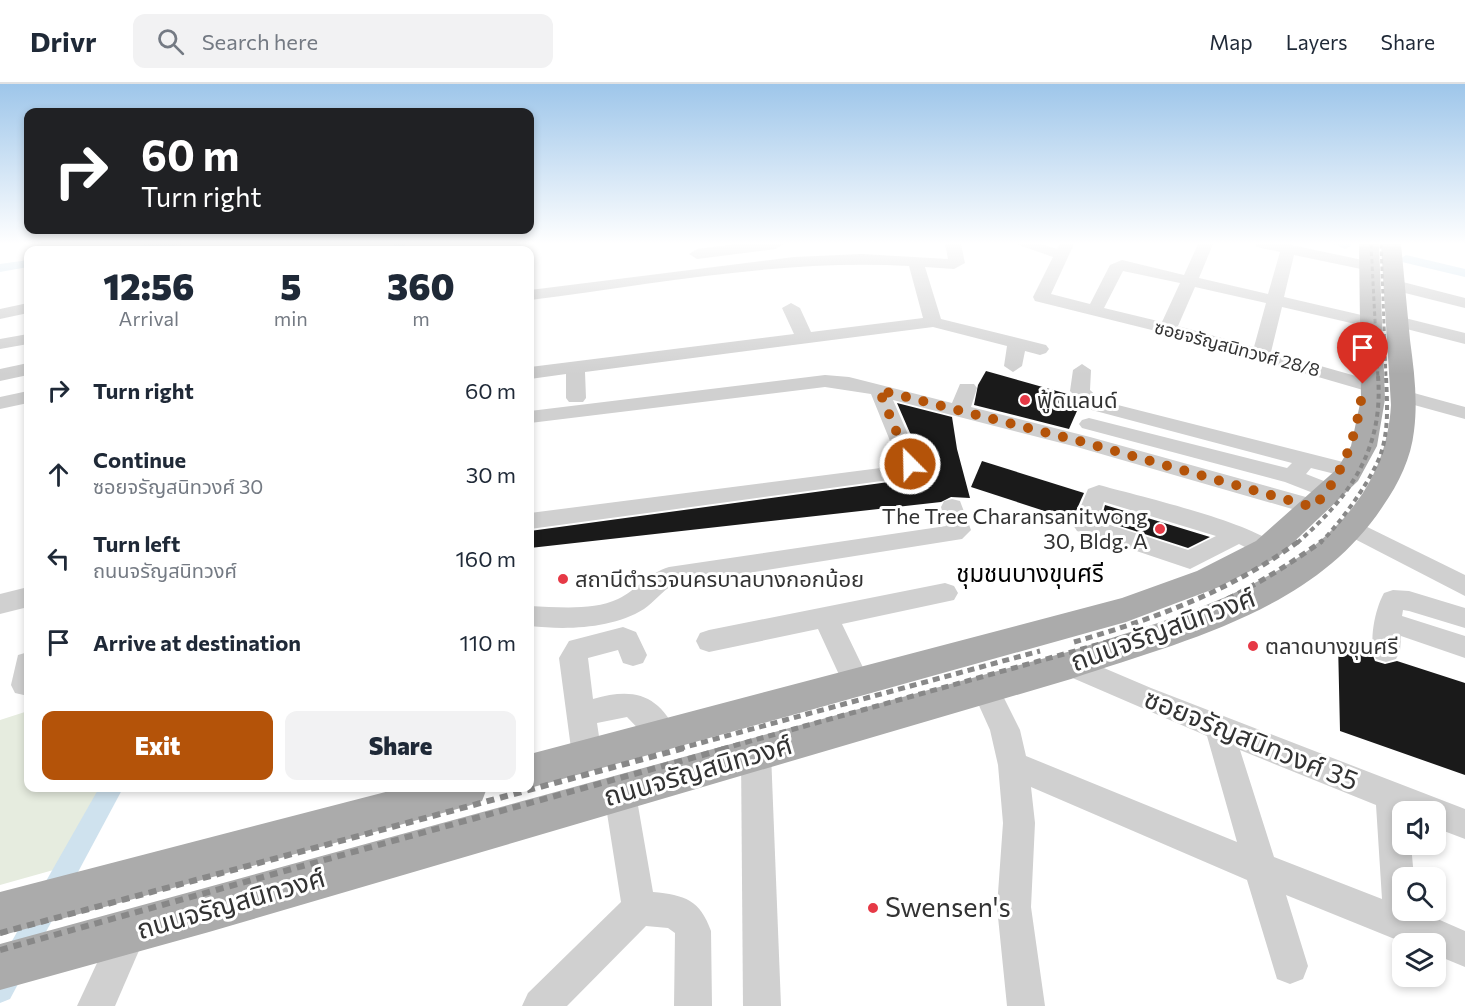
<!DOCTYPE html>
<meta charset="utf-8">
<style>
body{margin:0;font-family:Commissioner,"Noto Sans Thai",sans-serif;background:#f2f2f3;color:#1f2937;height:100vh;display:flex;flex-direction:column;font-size:22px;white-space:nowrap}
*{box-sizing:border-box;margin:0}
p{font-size:20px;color:#747a83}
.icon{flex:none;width:33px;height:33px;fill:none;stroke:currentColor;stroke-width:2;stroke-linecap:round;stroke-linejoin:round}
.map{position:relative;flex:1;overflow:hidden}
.panel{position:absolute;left:24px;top:162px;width:510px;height:546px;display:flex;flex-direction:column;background:#fff;border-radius:12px;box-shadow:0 3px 9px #0003}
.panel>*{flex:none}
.banner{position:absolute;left:24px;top:24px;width:510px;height:126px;border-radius:12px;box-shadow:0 3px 9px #0003;background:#202124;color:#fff;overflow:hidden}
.tools{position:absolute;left:1392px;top:717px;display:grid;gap:12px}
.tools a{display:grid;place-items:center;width:54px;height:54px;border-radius:12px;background:#fff;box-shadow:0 3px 9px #0003;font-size:30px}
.pin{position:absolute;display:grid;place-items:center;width:51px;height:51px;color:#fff;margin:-62px -26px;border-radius:50% 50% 50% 0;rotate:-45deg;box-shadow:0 0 6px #0007}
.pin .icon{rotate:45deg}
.me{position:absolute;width:66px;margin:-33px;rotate:337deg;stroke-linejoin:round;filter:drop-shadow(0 0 4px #0008)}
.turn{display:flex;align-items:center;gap:21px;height:126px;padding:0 18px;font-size:27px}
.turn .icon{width:78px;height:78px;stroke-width:2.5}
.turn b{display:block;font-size:42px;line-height:51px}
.eta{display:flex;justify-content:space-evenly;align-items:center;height:102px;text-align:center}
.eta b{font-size:36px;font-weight:800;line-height:42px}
.primary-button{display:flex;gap:12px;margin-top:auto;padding:12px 18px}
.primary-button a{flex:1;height:69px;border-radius:12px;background:#b45309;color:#fff;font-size:24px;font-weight:800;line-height:69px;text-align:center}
.primary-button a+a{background:#f2f2f3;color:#1f2937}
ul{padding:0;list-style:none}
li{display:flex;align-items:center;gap:18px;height:84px;padding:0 18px}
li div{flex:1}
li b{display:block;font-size:22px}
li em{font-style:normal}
header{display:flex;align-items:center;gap:36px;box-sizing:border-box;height:84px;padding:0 30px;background:#fff;border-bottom:2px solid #e0e1e3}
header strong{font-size:28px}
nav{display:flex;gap:33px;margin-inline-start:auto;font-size:21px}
.search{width:420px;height:54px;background:#f2f2f3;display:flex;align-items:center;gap:15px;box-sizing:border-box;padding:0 21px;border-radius:12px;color:#747a83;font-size:22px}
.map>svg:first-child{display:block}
.green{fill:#e6ecdf}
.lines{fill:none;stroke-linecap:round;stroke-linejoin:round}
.canal{fill:#cfe2ee;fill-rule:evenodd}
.building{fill:#1a1a1a}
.minor{fill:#d0d0d0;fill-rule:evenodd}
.major{fill:#ababab;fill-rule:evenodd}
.rail-far3{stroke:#888;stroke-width:3;stroke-dasharray:4.5 3;stroke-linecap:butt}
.rail-far2{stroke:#888;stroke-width:4;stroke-dasharray:5 4;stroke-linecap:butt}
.rail-far1{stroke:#888;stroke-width:5;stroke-dasharray:7 5;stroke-linecap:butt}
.rail{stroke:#888;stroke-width:6;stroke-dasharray:8 6;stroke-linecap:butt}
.route{stroke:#b45309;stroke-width:10;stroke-dasharray:0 18}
.poi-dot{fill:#e63946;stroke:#fff;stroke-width:2}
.labels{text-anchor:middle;stroke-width:6;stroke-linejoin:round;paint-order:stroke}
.far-street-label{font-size:18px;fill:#333;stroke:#fff}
.poi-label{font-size:22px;fill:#333;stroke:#fff;text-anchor:start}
.neighbourhood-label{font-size:24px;fill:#000;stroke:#fff}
.near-street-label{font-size:27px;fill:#333;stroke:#fff}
.near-poi-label{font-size:27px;fill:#333;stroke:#fff;text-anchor:start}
</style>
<header>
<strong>Drivr</strong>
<div class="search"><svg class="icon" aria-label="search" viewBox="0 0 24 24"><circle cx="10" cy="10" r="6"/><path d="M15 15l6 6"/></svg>Search here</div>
<nav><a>Map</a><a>Layers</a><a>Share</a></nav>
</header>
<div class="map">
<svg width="1465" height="922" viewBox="0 0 1465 922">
<rect width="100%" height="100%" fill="#fff"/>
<polygon class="green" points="28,627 28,704 101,704 57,785 0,801 0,636"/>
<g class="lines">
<g class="canal">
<polygon points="147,160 183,160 154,166 124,166"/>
<polygon points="394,160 406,160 402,166 392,166"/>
<polygon points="1334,160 1350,160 1351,162 1345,165"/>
<polygon points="1406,171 1465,185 1465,193 1402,178 1400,175"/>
<polygon points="28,176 28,183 0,188 0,180"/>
<polygon points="99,704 123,704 10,915 0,919 0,878"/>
</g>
</g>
<g class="building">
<polygon points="986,287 1071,311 1080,320 1069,345 974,321 978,301"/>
<polygon points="897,319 952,333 957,365 970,414 951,413 941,418 530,464 530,447 911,395 923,379"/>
<polygon points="982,377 1084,409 1072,436 971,403"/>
<polygon points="1105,421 1210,453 1188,464 1101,436"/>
<polygon points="1338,558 1372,569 1375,577 1385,580 1397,577 1465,599 1465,691 1340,647"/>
</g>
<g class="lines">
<g class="minor">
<polygon points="736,160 783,160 776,165 697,175 689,170 697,165"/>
<path d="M945,160h16l4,19 -11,6 -29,-2 16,52 105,26 3,4 -3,4 -6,2 -15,-4 -3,15 -9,6 -9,-6 3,-20 -74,-19 -348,45 1,26 -3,4h-14l-3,-4v-24l-36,5v-12l264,-33 -12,-26 9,-5 9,5 11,24 112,-14 -14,-52c-127,-7 -254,18 -379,34v-10l264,-33 68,-3 86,5z"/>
<path d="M1016,160h25l16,5 2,-5h15l-23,50 39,10 20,-39 12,-5 62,15 14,-31h15l-14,34 69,16 12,-42 -23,-5 -2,-3h32l80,17 2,3 -2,3 -6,2 -67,-14 -10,42 86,20 3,4 -9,5 -82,-19 -11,45 99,28 3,4 -10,6 -183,-53 -145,-36 -2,-4 20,-40zM1123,187l57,12 -18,39 -58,-14zM1195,203l71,16 -12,44 -76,-21z"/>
<polygon points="1395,196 1465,214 1465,224 1389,205 1387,201 1389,197"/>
<polygon points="28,219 28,229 0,235 0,225"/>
<polygon points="1397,232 1465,249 1465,260 1391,241 1388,237"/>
<polygon points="28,250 28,260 0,265 0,255"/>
<polygon points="28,279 28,291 0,297 0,285"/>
<polygon points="1082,280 1091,286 1090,306 1102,317 1347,379 1350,384 1347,389 1339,391 1311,384 1306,390 1334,401 1337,406 1334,411 1326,414 1285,398 1082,344 1079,340 1082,336 1089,334 1287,384 1292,379 1088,325 1070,307 1073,286"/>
<polygon points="825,291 849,293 952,319 960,300 974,300 977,304 971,323 1090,353 1313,415 1321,417 1324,423 1321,429 1313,431 1077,363 893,316 921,380 911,393 530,445 530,429 896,382 899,379 871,310 825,303 530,339 530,327"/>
<polygon points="1403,306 1465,323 1465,335 1396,316 1393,312"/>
<polygon points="28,307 28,319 0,325 0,313"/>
<path d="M1099,401c32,9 166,40 180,64l-3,6 -9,3 -28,-14 -49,25 -113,-38 -4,-6 15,-36zM1104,418l112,34 -28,14 -90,-29z"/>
<path d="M952,415l8,2 11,29 -9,9 -289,46c-11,6 -19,17 -29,24 -32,20 -78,21 -114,17v-20c27,1 62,5 88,-7 19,-9 30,-26 51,-32l277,-41 -5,-19 3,-6z"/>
<polygon points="1353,436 1465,491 1465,512 1345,450 1341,444 1345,438"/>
<polygon points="945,499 954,502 958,509 954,516 842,540 871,600 867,608 857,612 847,608 818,545 709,568 700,565 696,557 700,549 709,546"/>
<polygon points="28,503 28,523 0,530 0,510"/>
<path d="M1393,506l16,1 56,17v20l-56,-17 -6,-1 -1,6 63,20v22l-64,-22 -1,15 -4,8 -10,3 -10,-3c-8,-17 -1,-50 8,-66z"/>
<path d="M623,543l13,5 11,23 -4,8 -10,3 -10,-3 -5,-13 -30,8 5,41c41,-12 66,-5 85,36l-5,9 -10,4 -10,-4 -26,-27 -30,6 5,33 -4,10 -11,4 -11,-4 -4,-10 -13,-98 10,-17z"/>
<polygon points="28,568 28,612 15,609 11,601 18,571"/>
<path d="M1071,570l80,34 314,121v30l-29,-11v-16h-34v32h9l3,34h-12v32h15l48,21v36l-29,-12v-11h-29l-121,-49 22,71 -5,13 -13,5 -13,-5 -30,-99 -216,-93 4,36 -4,84 14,99h-38l-10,-99 6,-84 -5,-58 -8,-35 -18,-40 4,-8 10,-4 10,4 24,48 6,26 211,86 -30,-106 -146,-63 -4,-8 4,-8zM1240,666l136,55 6,94 -108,-42z"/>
<polygon points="756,656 767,659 771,669 781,922 743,922 741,669 745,659"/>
<path d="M620,695l11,5 5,10 17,98c32,3 47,8 58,39l1,75h-38l1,-73 -7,-5 -22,-2 -79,80h-45l6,-13 93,-91 -17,-108 5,-10z"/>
<polygon points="129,830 141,836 147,848 115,922 77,922 117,836"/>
</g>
<g class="major">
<polygon points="1359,160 1379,160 1385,315 1377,362 1358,397 1278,473 1219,503 1126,538 530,704 528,704 530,670 1122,514 1197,487 1256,457 1337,385 1351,362 1361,315"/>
<path d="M1381,160h20c3,32 6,64 9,96 4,30 8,60 4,91 -3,27 -15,52 -31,75 -69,105 -200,135 -312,173l-862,253 -209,58v-46l1071,-293c124,-40 311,-87 320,-246z"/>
<polygon points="401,704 487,704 482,717 468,722 0,852 0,808"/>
</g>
<g class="rail-far3">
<polyline points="1371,160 1378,294"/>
<polyline points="1381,160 1386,294"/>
</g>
<g class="rail-far2">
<path d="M1297,459c53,-46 87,-94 81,-167"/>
<path d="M1320,459c19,-18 55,-67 62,-93 7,-24 5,-49 4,-74"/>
</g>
<g class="rail-far1">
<path d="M1074,558c80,-23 157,-51 225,-101"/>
<polyline points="678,665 1040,567"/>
<path d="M722,665l443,-123c57,-21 107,-49 157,-85"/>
</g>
<g class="rail">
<polyline points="0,849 684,664"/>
<polyline points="0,866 728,664"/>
</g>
</g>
<linearGradient id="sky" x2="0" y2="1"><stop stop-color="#9ec6ea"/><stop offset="0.55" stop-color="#fff"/><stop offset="1" stop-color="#fff" stop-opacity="0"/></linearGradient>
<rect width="1465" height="290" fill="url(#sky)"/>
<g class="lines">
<path class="route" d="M910,380l-31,-74 204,52 230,65c32,-31 46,-80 50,-123"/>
</g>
<g class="poi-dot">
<circle cx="1025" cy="316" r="6"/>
<circle cx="1160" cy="445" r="6"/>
<circle cx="563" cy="495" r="6"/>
<circle cx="1253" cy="562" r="6"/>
<circle cx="873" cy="824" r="6"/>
</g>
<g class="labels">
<g class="far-street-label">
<text transform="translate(1237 265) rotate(15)" y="6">ซอยจรัญสนิทวงศ์ 28/8</text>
</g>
<g class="poi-label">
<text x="1037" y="324">ฟู้ดแลนด์</text>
<text x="1148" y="440" text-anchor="end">The Tree Charansanitwong<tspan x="1148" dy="25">30, Bldg. A</tspan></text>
<text x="575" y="503">สถานีตำรวจนครบาลบางกอกน้อย</text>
<text x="1265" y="570">ตลาดบางขุนศรี</text>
</g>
<g class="neighbourhood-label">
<text x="1030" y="498">ชุมชนบางขุนศรี</text>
</g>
<g class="near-street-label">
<text transform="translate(1163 546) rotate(-20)" y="9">ถนนจรัญสนิทวงศ์</text>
<text transform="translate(1251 656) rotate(22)" y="9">ซอยจรัญสนิทวงศ์ 35</text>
<text transform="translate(698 687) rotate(-16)" y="9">ถนนจรัญสนิทวงศ์</text>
<text transform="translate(231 820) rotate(-16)" y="9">ถนนจรัญสนิทวงศ์</text>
</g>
<g class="near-poi-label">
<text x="885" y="833">Swensen's</text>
</g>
</g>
</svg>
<div class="tools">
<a><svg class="icon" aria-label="sound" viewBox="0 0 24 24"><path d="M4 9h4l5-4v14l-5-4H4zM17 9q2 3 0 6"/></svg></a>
<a><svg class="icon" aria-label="search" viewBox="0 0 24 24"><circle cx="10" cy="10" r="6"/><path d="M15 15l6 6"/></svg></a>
<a><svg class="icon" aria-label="layers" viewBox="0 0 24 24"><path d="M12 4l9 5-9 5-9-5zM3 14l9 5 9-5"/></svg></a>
</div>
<div class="pin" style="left:1363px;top:300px;background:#d93025"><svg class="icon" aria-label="arrive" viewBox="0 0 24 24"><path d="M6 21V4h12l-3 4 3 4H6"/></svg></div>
<svg class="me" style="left:910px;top:380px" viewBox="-20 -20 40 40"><circle r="17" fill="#b45309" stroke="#fff" stroke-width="3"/><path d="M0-11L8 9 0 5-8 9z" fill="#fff"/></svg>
<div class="banner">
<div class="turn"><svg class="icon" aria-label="right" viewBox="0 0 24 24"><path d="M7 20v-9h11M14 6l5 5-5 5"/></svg><div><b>60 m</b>Turn right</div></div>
</div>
<section class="panel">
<div class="eta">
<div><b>12:56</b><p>Arrival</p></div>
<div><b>5</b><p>min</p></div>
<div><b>360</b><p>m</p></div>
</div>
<ul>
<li><svg class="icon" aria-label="right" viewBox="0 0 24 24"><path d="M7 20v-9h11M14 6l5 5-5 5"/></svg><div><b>Turn right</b></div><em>60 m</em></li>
<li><svg class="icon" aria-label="ahead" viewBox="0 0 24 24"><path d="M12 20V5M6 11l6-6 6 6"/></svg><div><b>Continue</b><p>ซอยจรัญสนิทวงศ์ 30</p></div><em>30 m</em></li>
<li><svg class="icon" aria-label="left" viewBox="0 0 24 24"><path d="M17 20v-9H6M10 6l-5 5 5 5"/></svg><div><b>Turn left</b><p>ถนนจรัญสนิทวงศ์</p></div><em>160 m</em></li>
<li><svg class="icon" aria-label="arrive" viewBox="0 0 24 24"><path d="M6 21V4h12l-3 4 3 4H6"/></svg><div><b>Arrive at destination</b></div><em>110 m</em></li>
</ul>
<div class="primary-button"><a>Exit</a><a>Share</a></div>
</section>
</div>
